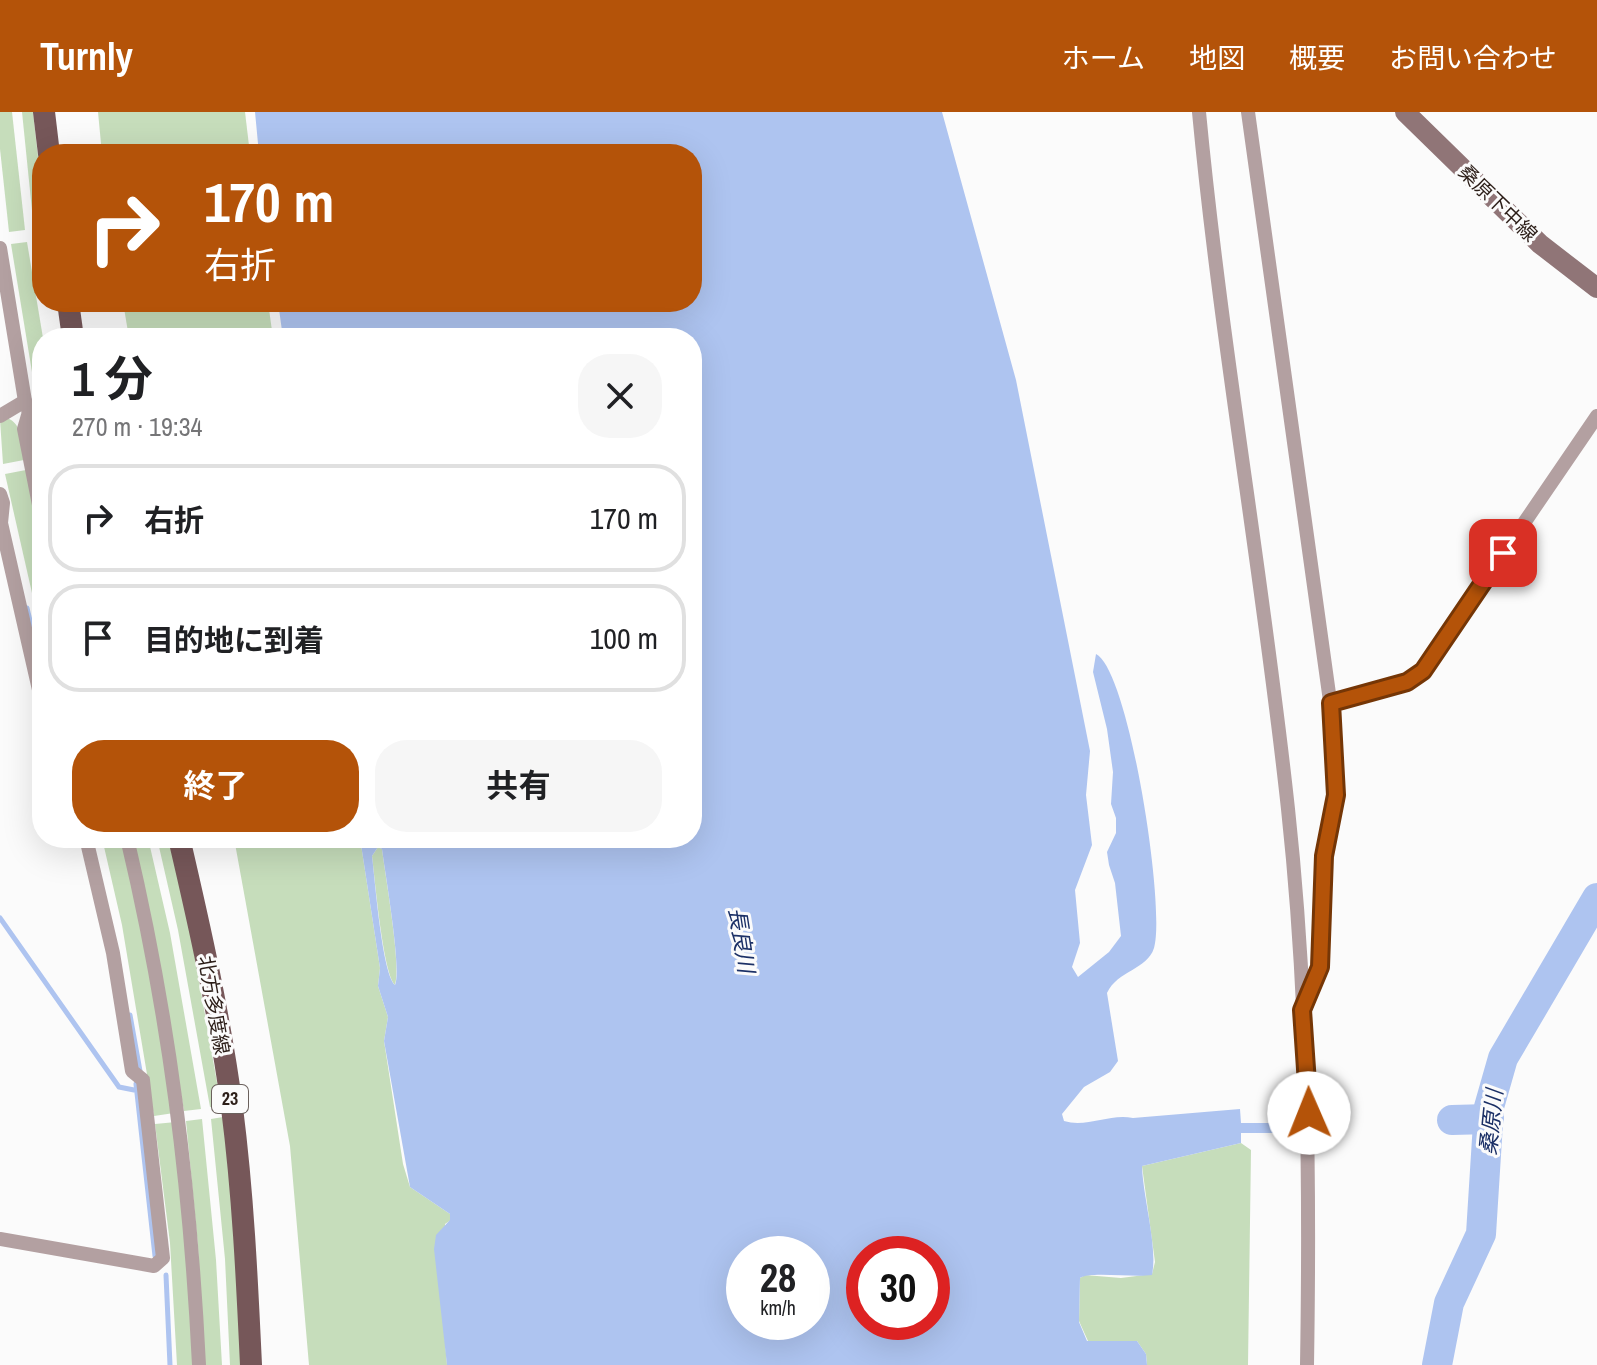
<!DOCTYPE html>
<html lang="ja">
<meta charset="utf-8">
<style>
body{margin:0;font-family:"Archivo Narrow","Noto Sans JP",sans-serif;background:#f6f6f6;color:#202124;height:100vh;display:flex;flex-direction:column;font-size:30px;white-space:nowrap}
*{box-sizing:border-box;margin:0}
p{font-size:26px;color:#757577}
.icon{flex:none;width:44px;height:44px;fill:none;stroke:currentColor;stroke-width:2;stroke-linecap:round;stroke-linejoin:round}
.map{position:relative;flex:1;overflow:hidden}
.details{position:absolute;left:32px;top:216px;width:670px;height:520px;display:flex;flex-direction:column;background:#fff;border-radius:32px;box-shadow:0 8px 32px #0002}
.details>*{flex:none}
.guide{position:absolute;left:32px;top:32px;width:670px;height:168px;border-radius:32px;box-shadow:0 8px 32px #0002;background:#b45309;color:#fff;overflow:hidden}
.speed{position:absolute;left:726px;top:1124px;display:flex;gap:16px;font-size:40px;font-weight:700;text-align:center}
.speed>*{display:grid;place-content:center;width:104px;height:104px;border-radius:50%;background:#fff;box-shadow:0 8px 32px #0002;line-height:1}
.speed small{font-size:20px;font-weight:400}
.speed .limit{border:12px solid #d22;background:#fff;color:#111}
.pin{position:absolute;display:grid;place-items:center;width:68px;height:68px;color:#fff;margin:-34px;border-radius:16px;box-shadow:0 4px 12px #0006}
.me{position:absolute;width:88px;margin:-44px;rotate:359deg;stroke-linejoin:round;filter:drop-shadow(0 0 6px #0008)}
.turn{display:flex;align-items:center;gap:28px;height:168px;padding:0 40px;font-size:36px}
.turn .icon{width:104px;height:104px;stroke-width:2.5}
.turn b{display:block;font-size:56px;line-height:68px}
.round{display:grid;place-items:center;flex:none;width:84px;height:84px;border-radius:32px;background:#f6f6f6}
.overview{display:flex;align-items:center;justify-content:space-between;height:136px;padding:0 40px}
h1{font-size:48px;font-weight:700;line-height:60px}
.primary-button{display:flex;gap:16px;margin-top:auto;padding:16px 40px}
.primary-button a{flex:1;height:92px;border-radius:32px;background:#b45309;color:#fff;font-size:32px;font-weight:700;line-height:92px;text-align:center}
.primary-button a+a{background:#f6f6f6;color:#202124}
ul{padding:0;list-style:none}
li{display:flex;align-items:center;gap:24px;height:108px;margin:0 16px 12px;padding:0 24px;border:4px solid #e0e0e0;border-radius:32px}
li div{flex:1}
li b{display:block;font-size:30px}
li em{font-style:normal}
header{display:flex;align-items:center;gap:48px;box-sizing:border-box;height:112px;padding:0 40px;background:#b45309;color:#fff}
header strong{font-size:38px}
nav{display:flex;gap:44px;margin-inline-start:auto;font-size:28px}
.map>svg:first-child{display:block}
.green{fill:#c6ddbb}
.water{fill:#aec4f0;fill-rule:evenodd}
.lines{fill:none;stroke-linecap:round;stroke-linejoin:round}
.stream{stroke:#aec4f0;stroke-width:5}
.river{stroke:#aec4f0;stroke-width:30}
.minor{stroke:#b3a0a1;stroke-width:14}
.secondary{stroke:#907577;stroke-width:20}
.primary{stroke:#765759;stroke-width:22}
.route-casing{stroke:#753606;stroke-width:20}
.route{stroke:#b45309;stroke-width:14}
.labels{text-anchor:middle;stroke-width:6;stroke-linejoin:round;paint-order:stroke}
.shield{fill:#fbfbfb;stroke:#6a605c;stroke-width:2}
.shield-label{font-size:18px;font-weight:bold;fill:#2c1e18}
.street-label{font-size:20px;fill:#2c1e18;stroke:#fbfbfb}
.water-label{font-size:22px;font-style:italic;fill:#1b3066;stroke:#fbfbfb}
</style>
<header>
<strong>Turnly</strong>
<nav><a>ホーム</a><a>地図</a><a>概要</a><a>お問い合わせ</a></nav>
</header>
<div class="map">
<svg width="1597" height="1253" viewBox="0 0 1597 1253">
<rect width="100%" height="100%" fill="#fbfbfb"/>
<g class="green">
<polygon points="0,0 12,0 25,118 9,120 0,37"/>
<polygon points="22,0 33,0 42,80 42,117 34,118"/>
<polygon points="98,0 245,0 250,42 102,42"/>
<polygon points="27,130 43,226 42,321 11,132"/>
<polygon points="123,190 268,190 273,226 129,226"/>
<path d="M7,306c16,6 15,26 17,42l-21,4 -3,-44z"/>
<polygon points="26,358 42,434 42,525 5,362"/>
<polygon points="102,726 121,726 141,809 174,1001 154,1004 122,813"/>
<polygon points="132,726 148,726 170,821 201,997 184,999 150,804"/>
<polygon points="157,726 169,726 189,812 221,993 210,995 178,818"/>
<polygon points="234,726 360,726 380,856 378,874 388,905 384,929 403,1052 410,1075 450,1102 451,1108 445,1112 443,1206 447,1253 309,1253 290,1034"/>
<path d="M378,735l4,2c3,25 20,120 13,136 -12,-12 -20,-106 -23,-129z"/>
<polygon points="223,1005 237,1142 243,1253 230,1253 225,1147 211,1007"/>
<polygon points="202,1007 216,1148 222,1253 204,1253 198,1134 186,1009"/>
<polygon points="176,1010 194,1253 177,1253 170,1131 155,1012"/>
<polygon points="1241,1031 1251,1038 1248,1253 1147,1253 1146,1242 1137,1229 1088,1229 1079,1209 1080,1166 1085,1163 1121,1166 1152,1162 1155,1150 1142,1054"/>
</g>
<path class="water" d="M255,0h687l74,268 74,371 -4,44 6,50 -17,45 5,53 -8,24 6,10 31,-25 12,-16 -6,-53 -6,-18 -2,-13 9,-19v-15l-5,-14 2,-32 -6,-43 -14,-57 3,-18c33,16 70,254 58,294 -7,22 -36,22 -47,45l11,68 -8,11 -26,15 -22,27 2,7c23,7 46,-8 69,-3l107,-9 1,14h37l-2,10h-35v10l-99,23c1,32 16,81 10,109 -18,3 -62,-4 -72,3l-1,44 8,19h50l9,13 1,11h-700l-13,-116 2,-14 14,-15v-6l-40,-27 -26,-146 4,-24 -10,-31 2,-18 -20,-130h332v-500h-409l-5,-36h414v-148h-433zM378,735l4,2c3,24 20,121 13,136 -13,-12 -20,-106 -23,-129zM744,1142h68v68h-68zM864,1142h68v68h-68z"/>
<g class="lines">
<g class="stream">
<polyline points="27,496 42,558"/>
<polyline points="0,806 119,975 134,978"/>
<polyline points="130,903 140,959"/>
<polyline points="136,972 155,1144"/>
<polyline points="166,1163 170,1253"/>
</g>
<g class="river">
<polyline points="1452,1008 1489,1007"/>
<polyline points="1437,1253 1449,1191 1481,1122 1489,995 1503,946 1597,786"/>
</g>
<g class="minor">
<path d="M1199,0c22,233 64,464 89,697 20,185 22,370 19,556"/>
<polyline points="1248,0 1336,632 1336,683 1322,767 1320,855 1304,894"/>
<polyline points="0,136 25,289 42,337"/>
<polyline points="29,300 24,317 42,408"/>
<polyline points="0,304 25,289"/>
<polyline points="0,382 3,391 1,411 42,591"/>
<polyline points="1331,591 1407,570 1423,559 1597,304"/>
<path d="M127,726c42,177 63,345 72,527"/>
<polyline points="0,1127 154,1154 163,1146 143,968 132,959 113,841 86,726"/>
</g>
<polyline class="secondary" points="1405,0 1540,132 1597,176"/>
<g class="primary">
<polyline points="44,0 49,42"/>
<polyline points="68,190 73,226"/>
<path d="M179,726c21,90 41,179 53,270 11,86 15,171 19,257"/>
</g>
</g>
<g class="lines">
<g class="route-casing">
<polyline id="route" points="1309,1001 1302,898 1320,855 1324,744 1336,683 1331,591 1407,570 1423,559 1503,441"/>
</g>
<use href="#route" class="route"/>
</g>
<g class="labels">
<rect class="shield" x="212" y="973" width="36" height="28" rx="6"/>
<g class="shield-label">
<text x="230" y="993">23</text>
</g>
<g class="street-label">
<text transform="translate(1498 91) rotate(44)" y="7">桑原下中線</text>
<text transform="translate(214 893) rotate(80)" y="7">北方多度線</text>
</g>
<g class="water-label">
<text transform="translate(742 828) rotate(81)" y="8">長良川</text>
<text transform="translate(1491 1010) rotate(-84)" y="8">桑原川</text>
</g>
</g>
</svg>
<div class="speed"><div>28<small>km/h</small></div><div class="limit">30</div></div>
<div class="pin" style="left:1503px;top:441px;background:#d93025"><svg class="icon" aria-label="arrive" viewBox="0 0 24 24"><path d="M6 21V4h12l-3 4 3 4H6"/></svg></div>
<svg class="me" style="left:1309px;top:1001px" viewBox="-20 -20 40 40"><circle r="19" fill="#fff"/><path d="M0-13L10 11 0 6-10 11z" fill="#b45309"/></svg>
<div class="guide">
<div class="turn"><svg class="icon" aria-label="right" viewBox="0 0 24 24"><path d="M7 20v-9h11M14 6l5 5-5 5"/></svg><div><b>170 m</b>右折</div></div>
</div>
<section class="details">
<div class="overview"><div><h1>1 分</h1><p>270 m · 19:34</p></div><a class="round"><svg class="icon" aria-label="close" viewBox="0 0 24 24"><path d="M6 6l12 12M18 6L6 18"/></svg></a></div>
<ul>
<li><svg class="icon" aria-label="right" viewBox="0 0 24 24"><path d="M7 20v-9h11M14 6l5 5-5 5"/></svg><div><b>右折</b></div><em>170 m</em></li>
<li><svg class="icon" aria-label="arrive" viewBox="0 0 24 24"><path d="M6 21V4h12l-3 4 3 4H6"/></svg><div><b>目的地に到着</b></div><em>100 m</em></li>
</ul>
<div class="primary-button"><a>終了</a><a>共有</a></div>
</section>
</div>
